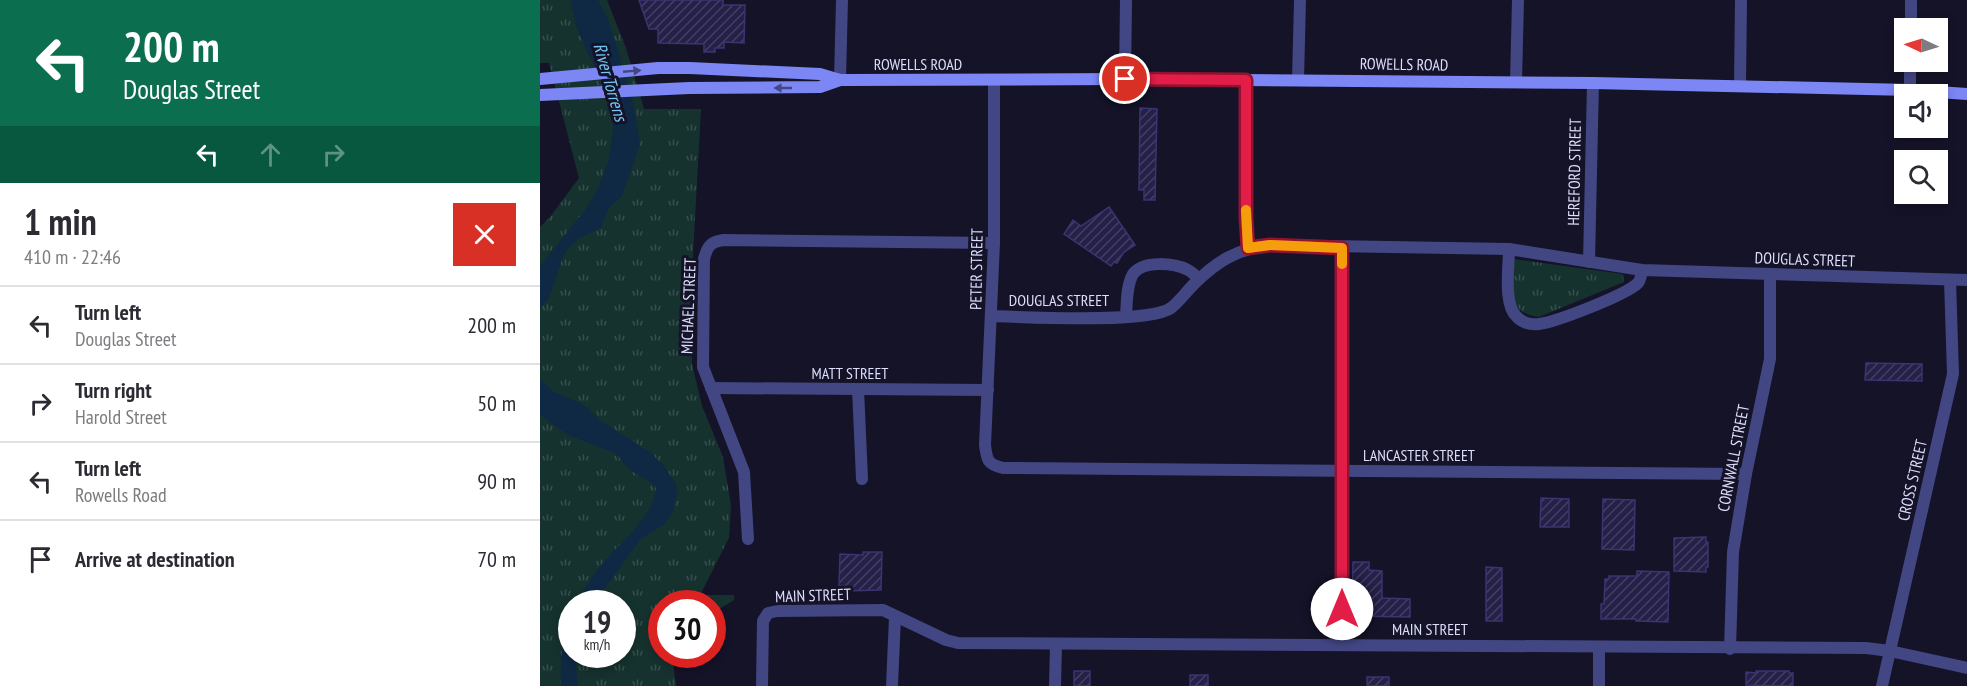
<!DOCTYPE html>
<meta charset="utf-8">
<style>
body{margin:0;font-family:"PT Sans Narrow",sans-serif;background:#f2f2f3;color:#2b2b33;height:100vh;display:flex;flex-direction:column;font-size:22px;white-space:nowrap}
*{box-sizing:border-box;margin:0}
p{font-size:20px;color:#7c7c81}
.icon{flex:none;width:33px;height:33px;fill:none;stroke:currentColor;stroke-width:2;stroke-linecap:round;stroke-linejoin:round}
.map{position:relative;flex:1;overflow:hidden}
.details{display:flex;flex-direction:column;background:#fff;width:540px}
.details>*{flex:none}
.banner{background:#0b6e4f;color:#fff;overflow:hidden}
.needle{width:39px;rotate:274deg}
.buttons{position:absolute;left:1354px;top:18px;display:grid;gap:12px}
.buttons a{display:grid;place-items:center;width:54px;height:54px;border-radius:0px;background:#fff;box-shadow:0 3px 9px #0003;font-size:30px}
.speed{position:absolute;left:18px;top:590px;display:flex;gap:12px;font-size:30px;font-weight:700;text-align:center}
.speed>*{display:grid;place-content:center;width:78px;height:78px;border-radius:50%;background:#fff;box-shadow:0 3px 9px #0003;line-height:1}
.speed small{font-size:15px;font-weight:400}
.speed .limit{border:9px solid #d22;background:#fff;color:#111}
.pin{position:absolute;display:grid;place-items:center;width:51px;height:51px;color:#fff;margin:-26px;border:3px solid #fff;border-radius:50%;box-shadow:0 2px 6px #0007}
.me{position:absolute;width:66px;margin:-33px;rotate:0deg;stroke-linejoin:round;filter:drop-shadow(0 0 4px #0008)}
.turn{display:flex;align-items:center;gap:21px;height:126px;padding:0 24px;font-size:27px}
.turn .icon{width:78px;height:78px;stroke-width:2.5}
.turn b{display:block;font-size:42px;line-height:51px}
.lanes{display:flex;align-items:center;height:57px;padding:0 24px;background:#0003;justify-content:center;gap:30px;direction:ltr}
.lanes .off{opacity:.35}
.round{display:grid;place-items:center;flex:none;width:63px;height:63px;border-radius:0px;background:#f2f2f3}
.overview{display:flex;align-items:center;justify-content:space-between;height:102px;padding:0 24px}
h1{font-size:36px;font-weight:800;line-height:45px}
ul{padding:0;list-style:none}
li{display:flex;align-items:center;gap:18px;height:78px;padding:0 24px;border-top:2px solid #e1e1e2}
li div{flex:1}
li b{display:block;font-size:22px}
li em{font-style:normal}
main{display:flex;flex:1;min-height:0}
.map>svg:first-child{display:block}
.green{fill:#16322e}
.park{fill:url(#park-tufts);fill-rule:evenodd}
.water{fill:#0f2944}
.building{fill:url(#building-hatch);stroke:#393472;stroke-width:1.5}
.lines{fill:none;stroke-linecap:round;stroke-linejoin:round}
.minor{stroke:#424683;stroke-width:12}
.secondary{stroke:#7c86f4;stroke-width:12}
.oneway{fill:#434784}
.route-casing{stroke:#92132f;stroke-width:15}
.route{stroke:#e11d48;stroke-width:10}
.slow{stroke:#f59e0b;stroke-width:10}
.labels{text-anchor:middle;stroke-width:6;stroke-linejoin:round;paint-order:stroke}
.street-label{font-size:16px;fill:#ddddfc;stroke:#141328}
.water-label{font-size:18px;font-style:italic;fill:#73c6f4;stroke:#141328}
</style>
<main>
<section class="details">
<div class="banner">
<div class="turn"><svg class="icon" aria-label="left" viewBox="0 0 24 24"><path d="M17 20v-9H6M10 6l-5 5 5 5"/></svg><div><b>200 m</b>Douglas Street</div></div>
<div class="lanes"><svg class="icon" aria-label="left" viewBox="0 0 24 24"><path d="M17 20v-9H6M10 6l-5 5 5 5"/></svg><svg class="icon off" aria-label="ahead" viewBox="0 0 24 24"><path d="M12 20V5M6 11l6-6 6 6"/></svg><svg class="icon off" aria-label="right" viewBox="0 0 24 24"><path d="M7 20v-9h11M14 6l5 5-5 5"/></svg></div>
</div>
<div class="overview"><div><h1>1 min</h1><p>410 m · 22:46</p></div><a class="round" style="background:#d93025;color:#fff"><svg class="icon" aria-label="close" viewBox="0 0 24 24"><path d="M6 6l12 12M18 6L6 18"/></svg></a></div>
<ul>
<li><svg class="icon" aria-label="left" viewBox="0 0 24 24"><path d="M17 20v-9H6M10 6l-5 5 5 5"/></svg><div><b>Turn left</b><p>Douglas Street</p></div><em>200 m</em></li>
<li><svg class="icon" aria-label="right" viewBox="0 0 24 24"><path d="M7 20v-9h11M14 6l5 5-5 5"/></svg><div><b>Turn right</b><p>Harold Street</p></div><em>50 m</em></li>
<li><svg class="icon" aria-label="left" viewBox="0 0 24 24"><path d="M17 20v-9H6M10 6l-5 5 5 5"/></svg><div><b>Turn left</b><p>Rowells Road</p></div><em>90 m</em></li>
<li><svg class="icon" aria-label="arrive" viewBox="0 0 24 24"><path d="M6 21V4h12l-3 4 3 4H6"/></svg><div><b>Arrive at destination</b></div><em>70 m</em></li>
</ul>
</section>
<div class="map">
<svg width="1427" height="686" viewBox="0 0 1427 686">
<defs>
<pattern id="park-tufts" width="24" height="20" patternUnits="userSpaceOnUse" patternTransform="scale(1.5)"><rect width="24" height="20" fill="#16322e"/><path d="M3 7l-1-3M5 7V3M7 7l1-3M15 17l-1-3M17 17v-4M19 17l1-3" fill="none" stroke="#374f4d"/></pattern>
<pattern id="building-hatch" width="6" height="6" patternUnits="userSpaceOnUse" patternTransform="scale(1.5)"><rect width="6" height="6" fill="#242048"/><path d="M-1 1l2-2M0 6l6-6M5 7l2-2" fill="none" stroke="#434063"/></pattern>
</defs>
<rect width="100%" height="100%" fill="#141328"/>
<polygon class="green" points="167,595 194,595 194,600 178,610 173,610 172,603 163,603"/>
<g class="park">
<path d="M0,0h67l19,48 18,61h57l-9,165v90l10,42 21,51 8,48 -2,33 -33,65h-34v51h10l4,32h-136v-459l10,-10 29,-39 -30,-115h-9zM32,603h50v51h-50z"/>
<path d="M974,259l109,15 1,8 -85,35c-35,-4 -26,-32 -25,-58z"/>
</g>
<g class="water">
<polygon points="30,0 58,0 67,17 80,56 93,102 100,144 82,196 69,208 61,228 40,238 29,247 23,256 9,298 0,308 0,266 45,210 57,191 68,162 73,132 72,104 37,29"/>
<path d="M0,379l14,13 29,12 19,18 48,30 14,14 12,17 1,11 -4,17 -8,13 -24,15 -47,64h-17c7,-16 20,-34 32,-47 16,-17 46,-43 47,-68 -8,-10 -20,-12 -28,-20 -5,-5 -8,-11 -13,-15l-47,-18 -28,-20z"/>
<path d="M31,615l1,39h6l-2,11 2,21h-17c-1,-23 1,-50 10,-71z"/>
</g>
<g class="building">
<polygon points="99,0 183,0 183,5 205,5 204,43 184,42 184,48 175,48 175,52 164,52 164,44 118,43 118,29 109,29"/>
<polygon points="600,108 617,109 615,200 604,200 604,190 599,190"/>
<polygon points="569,207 595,245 584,252 577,263 574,262 571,266 524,234 533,220 541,226"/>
<polygon points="1326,363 1382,364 1382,381 1325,380"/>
<polygon points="1001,498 1029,499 1029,527 1000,527"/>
<polygon points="1063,499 1095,500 1094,550 1062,549"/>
<polygon points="1166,537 1166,542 1168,542 1168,567 1166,567 1166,572 1134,571 1134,538"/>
<polygon points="323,552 342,552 341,590 306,591 306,586 299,586 300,554 323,555"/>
<polygon points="813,562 829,562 829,570 842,571 842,598 870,599 870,617 812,616"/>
<polygon points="946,567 962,568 962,621 946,621"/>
<polygon points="1097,571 1129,572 1128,622 1096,621 1096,619 1061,619 1061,604 1064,604 1065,579 1069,579 1069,576 1097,576"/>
<rect x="534" y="671" width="16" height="15"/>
<polygon points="1216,671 1249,671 1249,673 1253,673 1253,686 1206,685 1206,672 1216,673"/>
<rect x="650" y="675" width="18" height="11"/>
<rect x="827" y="677" width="22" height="9"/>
</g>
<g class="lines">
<g class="minor">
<polyline points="1371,28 1371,0"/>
<polyline points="585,79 586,0"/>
<polyline points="300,80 302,0"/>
<path d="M454,80v163l-9,202c2,15 2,19 18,23l743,6"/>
<polyline points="706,80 706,218 708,248"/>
<polyline points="758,80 760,0"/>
<polyline points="976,82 978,0"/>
<polyline points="1200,85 1201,0"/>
<polyline points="1370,90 1370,62"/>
<path d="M969,249c0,18 -6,56 8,68 6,6 14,8 22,7 17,-2 87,-29 99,-41 3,-3 3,-9 4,-13"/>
<polyline points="1049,262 1053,83"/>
<path d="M452,316c33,1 156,8 179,-8 8,-6 15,-16 23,-24 23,-23 43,-35 76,-39l239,4 133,21 325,10"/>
<path d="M586,317c1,-13 0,-31 7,-43 10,-14 41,-11 55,-4 4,2 8,6 11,9"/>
<polyline points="171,388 448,390"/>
<polyline points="318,389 322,479"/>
<path d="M208,539l-4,-67 -41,-105 1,-108c3,-12 6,-17 19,-19l271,3"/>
<polyline points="802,645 802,247"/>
<polyline points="1190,649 1193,552 1206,474 1230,359 1230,275"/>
<polyline points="222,686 223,621 228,613 237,611 343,610 406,640 418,643 1326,648 1350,651 1427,668"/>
<polyline points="352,686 355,617"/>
<polyline points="515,686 516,644"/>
<polyline points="1059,686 1059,647"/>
<polyline points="1342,686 1413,374 1410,280"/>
</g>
<g class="secondary">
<polyline points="0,79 118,68 150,68 280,74 300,80 585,79 1053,83 1370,90 1427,94"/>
<polyline points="0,95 149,88 280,87 300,80"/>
</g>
</g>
<defs><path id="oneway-solid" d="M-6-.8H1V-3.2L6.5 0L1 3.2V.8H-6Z" transform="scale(1.5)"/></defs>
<g class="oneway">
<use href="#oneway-solid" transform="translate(92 71) rotate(-5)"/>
<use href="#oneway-solid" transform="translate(243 88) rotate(180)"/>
</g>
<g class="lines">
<g class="route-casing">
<polyline id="route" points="585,79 706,80 706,218 708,248 730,245 802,248 802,609"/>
</g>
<use href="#route" class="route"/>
<polyline class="slow" points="706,210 708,248 730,245 802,248 802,264"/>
</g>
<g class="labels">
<g class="street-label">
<text x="378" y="70">ROWELLS ROAD</text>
<text transform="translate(864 64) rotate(1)" y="6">ROWELLS ROAD</text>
<text transform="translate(1034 172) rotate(-89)" y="6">HEREFORD STREET</text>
<text transform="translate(1265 259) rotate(2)" y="6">DOUGLAS STREET</text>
<text transform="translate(436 269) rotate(-89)" y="6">PETER STREET</text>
<text x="519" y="306">DOUGLAS STREET</text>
<text transform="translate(148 306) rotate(-88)" y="6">MICHAEL STREET</text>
<text x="310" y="379">MATT STREET</text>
<text x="879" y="461">LANCASTER STREET</text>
<text transform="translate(1193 458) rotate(-79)" y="6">CORNWALL STREET</text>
<text transform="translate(1372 480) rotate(-77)" y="6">CROSS STREET</text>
<text transform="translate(273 595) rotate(-2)" y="6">MAIN STREET</text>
<text x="890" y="635">MAIN STREET</text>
</g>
<g class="water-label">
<text transform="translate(70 82) rotate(74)" y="6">River Torrens</text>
</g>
</g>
</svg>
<div class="buttons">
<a><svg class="needle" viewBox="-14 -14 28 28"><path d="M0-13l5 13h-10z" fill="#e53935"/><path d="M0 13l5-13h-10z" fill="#7c7c81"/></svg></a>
<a><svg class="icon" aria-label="sound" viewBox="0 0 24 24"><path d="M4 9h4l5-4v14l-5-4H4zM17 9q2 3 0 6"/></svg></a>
<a><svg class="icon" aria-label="search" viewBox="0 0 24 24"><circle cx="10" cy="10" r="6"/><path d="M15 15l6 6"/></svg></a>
</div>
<div class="speed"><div>19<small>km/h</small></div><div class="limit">30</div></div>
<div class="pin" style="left:585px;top:79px;background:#d93025"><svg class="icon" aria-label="arrive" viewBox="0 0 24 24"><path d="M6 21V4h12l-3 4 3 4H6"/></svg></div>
<svg class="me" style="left:802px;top:609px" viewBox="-20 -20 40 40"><circle r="19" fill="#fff"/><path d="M0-13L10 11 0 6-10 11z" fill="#e11d48"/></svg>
</div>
</main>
